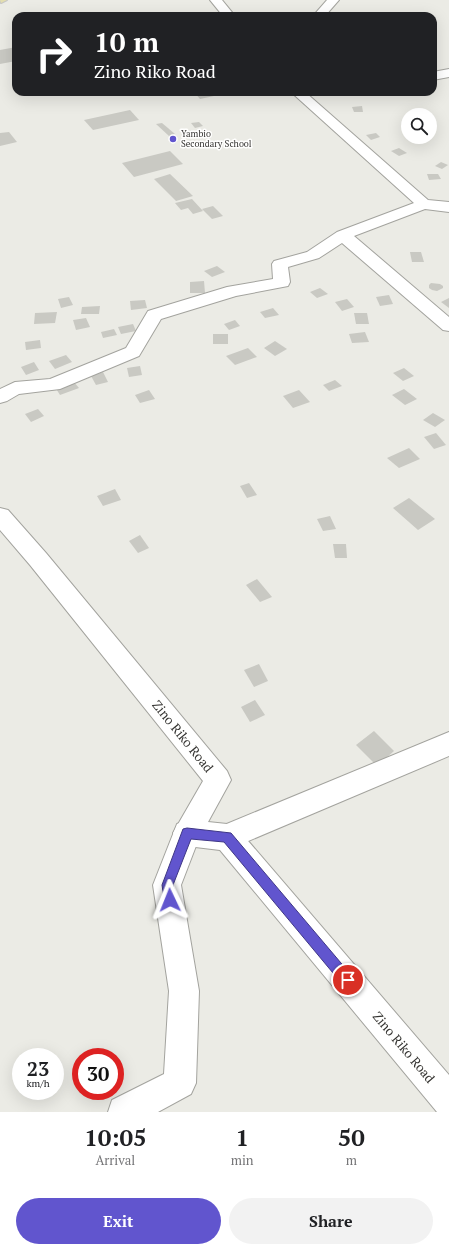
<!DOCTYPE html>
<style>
body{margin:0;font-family:"PT Serif",serif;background:#f2f2f2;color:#202124;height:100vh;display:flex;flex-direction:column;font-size:15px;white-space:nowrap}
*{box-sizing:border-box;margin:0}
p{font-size:13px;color:#757577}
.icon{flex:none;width:22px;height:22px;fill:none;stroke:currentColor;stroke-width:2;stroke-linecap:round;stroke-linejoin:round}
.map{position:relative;height:1112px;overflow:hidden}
.panel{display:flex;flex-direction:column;background:#fff;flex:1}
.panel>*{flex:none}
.guide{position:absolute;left:12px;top:12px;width:425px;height:84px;border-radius:12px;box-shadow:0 4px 16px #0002;background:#202124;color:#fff;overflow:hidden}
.controls{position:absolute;left:401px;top:108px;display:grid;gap:8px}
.controls a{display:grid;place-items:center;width:36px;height:36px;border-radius:50%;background:#fff;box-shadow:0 4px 16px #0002;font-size:20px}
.speed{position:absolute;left:12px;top:1048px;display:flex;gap:8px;font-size:20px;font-weight:700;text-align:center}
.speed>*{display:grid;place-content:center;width:52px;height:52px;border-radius:50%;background:#fff;box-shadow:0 4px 16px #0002;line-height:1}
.speed small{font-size:10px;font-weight:400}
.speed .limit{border:6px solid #d22;background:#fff;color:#111}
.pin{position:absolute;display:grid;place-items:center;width:34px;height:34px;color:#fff;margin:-17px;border:2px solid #fff;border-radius:50%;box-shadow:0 1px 4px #0007}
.me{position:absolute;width:44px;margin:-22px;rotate:358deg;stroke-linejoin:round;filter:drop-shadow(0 0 3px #0008)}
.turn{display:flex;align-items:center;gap:14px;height:84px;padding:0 16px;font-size:18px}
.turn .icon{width:52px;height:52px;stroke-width:2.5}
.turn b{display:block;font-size:28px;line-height:34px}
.eta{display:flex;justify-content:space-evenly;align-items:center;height:68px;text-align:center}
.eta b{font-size:24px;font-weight:700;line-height:28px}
.action{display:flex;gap:8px;margin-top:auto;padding:8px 16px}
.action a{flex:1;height:46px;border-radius:24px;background:#6155ce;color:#fff;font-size:16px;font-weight:700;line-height:46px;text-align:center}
.action a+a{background:#f2f2f2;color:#202124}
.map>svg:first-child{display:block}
.building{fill:#c9c9c3}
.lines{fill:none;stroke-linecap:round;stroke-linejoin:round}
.street-casing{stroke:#a3a39e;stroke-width:2}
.secondary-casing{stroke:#a3a39e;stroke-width:2}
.primary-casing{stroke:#c6c6c5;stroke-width:2}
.street{fill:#fff;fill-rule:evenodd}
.secondary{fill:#fff;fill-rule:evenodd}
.primary{fill:#e3deaf;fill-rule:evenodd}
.route{fill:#6155ce;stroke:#3f3786}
.poi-dot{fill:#6155ce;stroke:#fffffe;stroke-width:1.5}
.labels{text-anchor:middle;stroke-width:3;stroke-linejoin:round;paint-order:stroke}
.far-poi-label{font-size:9px;fill:#343331;stroke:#fffffe;text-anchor:start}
.near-street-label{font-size:13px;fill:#343331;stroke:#fffffe}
</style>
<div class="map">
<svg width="449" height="1112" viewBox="0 0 449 1112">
<rect width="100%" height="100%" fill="#ebebe5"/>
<g class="building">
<polygon points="16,47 16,61 0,64 0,50"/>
<polygon points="194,92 228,92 228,93 200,99"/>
<polygon points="362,106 363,112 354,112 352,107"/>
<polygon points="130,110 139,120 93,130 84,120"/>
<polygon points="199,122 203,126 195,128 191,123"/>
<polygon points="162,123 175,134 169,136 156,124"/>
<polygon points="9,132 17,142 0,146 0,133"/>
<polygon points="376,133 380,137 371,140 366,135"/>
<polygon points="399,148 407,153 399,156 391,151"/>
<polygon points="170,151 183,164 134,177 122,163"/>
<polygon points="441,162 448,165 442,169 435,166"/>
<polygon points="170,174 193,196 176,201 154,179"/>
<polygon points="427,174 438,174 441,179 429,180"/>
<polygon points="192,199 203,211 193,214 188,208 181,210 175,203"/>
<polygon points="213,206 223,216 212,219 202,209"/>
<polygon points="410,252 421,252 424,262 412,262"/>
<polygon points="217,266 225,272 212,277 204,271"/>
<polygon points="204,281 205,293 190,293 190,282"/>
<polygon points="431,283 440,284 443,286 443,288 437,291 432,290 429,288 429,285"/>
<polygon points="320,288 328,294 317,298 310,292"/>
<polygon points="389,295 393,304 380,306 376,297"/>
<polygon points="69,297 73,305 61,308 58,299"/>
<polygon points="449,298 449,308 441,302"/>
<polygon points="347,299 354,307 342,311 335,302"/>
<polygon points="145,300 147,308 131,310 130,301"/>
<polygon points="100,306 99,314 81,314 82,307"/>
<polygon points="273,308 279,315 265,318 260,312"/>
<polygon points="57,312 55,323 34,324 35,313"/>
<polygon points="354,313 367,313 369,324 356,324"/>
<polygon points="86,318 90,327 76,330 73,320"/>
<polygon points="235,320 240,326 229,330 224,324"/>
<polygon points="133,324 136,331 121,334 118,327"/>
<polygon points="114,329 117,335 103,338 101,332"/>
<polygon points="365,332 369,342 352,343 349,334"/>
<rect x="213" y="334" width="15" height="10"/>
<polygon points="40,340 41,348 26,350 25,342"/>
<polygon points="275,341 287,349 275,356 264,348"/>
<polygon points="248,348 257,357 235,365 226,356"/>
<polygon points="66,355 72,362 55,369 49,361"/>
<polygon points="34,362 39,370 26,375 21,367"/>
<polygon points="140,366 142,375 129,377 127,368"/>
<polygon points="404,368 414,376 403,381 393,373"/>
<polygon points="103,372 108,382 96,385 91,376"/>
<polygon points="335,380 342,386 329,391 323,385"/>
<polygon points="73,381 79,388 60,395 55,387"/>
<polygon points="404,389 417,399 405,405 392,395"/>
<polygon points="149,390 155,399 140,403 135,395"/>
<polygon points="299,390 310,402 293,408 283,396"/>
<polygon points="38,409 44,416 31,422 25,414"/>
<polygon points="433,413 445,420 435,427 423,420"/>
<polygon points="436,433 446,445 434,449 424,437"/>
<polygon points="409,448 420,459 399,468 387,458"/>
<polygon points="249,483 257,495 247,498 240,486"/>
<polygon points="115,489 121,500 103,506 97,496"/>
<polygon points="409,498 435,519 418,530 393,508"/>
<polygon points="330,516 336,529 323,531 317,519"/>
<polygon points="140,535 149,548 138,553 129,541"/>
<polygon points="333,544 346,544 347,558 335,558"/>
<polygon points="257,579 272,597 260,602 246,585"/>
<polygon points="259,664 268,681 254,687 244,670"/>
<polygon points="255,700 265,715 250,722 241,707"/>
<polygon points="374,731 394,751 377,766 356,745"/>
</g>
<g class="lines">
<g class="street-casing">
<g id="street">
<polygon points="210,0 222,0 235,16 223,16"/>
<polygon points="327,0 339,0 325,16 313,16"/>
<polygon points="449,69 449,77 433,80 433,72"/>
<polygon points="291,92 305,92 428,200 449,202 449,212 425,209 354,236 449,317 449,331 443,330 342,243 319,258 288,267 290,282 288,286 236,296 161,319 139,356 60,389 19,394 7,401 0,403 0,389 15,382 50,379 126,348 148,311 227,287 273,279 272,264 274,261 307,252 337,232 414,203"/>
<polygon points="449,732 449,756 227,850 217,846 213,837 217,828"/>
<polygon points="187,820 197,824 201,833 181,885 199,991 196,1083 191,1094 158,1112 108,1112 112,1100 164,1074 169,991 153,885 177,824"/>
</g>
</g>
<g class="secondary-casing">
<polygon id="secondary" points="0,508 8,510 46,553 227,771 231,780 208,822 227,824 237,828 449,1075 449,1112 437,1112 220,850 187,846 177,842 173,833 203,781 30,565 0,530"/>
</g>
<g class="primary-casing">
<polygon id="primary" points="0,0 7,0 1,3"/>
</g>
<use href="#street" class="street"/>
<use href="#secondary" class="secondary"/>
<use href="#primary" class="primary"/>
</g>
<polygon class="route" points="187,828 231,833 352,976 354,980 352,985 348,987 343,985 224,842 191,839 173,885 176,900 174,905 170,906 165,905 162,885 183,829"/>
<circle class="poi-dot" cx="173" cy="139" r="4"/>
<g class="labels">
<g class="far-poi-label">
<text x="181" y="137">Yambio<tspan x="181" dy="10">Secondary School</tspan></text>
</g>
<g class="near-street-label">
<text transform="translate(183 736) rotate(51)" y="5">Zino Riko Road</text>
<text transform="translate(404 1047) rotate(50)" y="5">Zino Riko Road</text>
</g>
</g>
</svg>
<div class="controls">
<a><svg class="icon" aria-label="search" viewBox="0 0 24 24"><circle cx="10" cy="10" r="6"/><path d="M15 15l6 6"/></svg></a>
</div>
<div class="speed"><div>23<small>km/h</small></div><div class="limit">30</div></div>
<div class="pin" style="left:348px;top:980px;background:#d93025"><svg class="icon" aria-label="arrive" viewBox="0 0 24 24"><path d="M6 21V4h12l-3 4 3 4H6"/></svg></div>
<svg class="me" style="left:170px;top:900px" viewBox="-20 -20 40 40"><path d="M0-17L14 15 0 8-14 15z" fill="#6155ce" stroke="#fff" stroke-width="4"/></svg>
<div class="guide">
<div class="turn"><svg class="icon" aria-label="right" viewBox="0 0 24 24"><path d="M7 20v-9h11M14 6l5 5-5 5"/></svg><div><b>10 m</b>Zino Riko Road</div></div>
</div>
</div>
<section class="panel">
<div class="eta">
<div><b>10:05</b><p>Arrival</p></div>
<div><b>1</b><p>min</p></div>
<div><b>50</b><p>m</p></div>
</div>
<div class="action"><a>Exit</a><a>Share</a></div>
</section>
